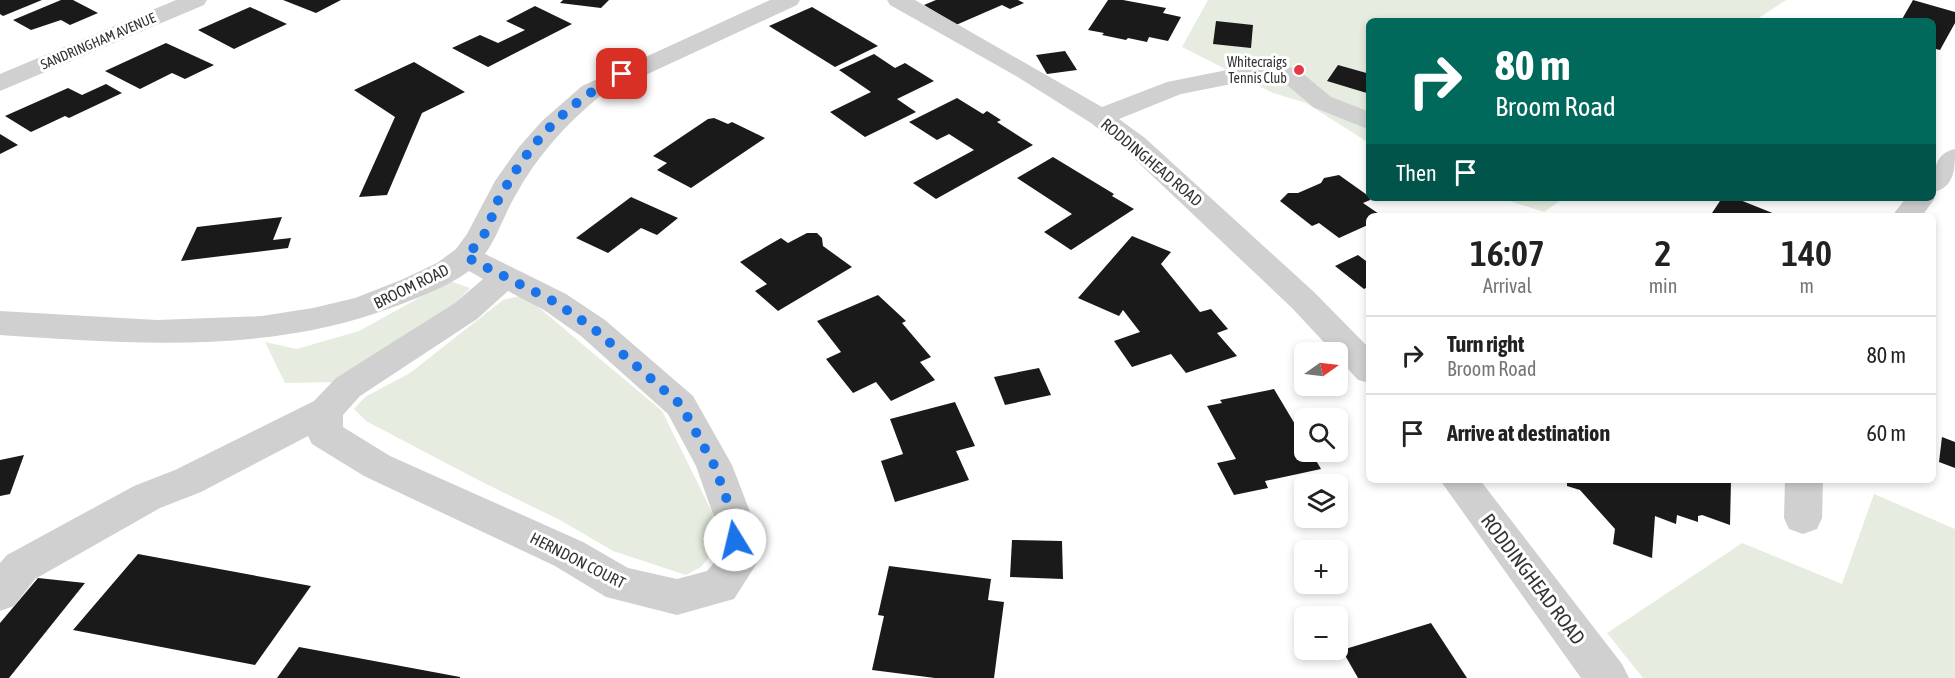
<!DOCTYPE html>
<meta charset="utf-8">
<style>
body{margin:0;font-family:"Asap Condensed",sans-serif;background:#f2f2f2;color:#222;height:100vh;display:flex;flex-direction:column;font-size:22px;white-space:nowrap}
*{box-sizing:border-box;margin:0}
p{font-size:20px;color:#767676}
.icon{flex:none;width:33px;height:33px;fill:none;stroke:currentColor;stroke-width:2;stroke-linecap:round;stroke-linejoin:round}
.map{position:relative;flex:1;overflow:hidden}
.panel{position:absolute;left:1366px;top:213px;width:570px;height:270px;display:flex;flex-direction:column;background:#fff;border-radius:9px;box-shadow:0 3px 9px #0003}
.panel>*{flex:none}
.banner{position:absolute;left:1366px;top:18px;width:570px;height:183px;border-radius:9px;box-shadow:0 3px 9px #0003;background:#00695c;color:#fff;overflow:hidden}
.needle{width:39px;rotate:76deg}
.controls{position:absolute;left:1294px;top:342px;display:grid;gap:12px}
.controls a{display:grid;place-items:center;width:54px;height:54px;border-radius:9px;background:#fff;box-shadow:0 3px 9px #0003;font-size:30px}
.pin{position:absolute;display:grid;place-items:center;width:51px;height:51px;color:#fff;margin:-26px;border-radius:12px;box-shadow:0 3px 9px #0006}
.me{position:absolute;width:66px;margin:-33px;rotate:351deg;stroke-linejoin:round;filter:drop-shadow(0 0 4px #0008)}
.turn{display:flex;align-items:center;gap:21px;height:126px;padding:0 30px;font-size:27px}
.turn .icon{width:78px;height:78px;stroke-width:2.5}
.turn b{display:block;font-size:42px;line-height:51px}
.then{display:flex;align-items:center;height:57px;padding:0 30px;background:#0003;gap:12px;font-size:22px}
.eta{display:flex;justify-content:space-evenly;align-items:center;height:102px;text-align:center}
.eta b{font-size:36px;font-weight:600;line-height:42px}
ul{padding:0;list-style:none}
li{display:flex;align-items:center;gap:18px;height:78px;padding:0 30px;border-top:2px solid #e0e0e0}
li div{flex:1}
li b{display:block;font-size:22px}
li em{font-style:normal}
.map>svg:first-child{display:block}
.green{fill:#e6ecdf}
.building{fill:#1a1a1a}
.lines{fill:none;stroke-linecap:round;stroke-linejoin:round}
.minor{fill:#d0d0d0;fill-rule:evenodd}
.route{stroke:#1a73e8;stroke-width:10;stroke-dasharray:0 18}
.poi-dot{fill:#e63946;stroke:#fff;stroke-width:2}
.labels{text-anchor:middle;stroke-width:6;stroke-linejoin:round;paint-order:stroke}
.far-street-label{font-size:14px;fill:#333;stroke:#fff}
.far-poi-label{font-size:14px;fill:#333;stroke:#fff;text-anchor:end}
.street-label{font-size:16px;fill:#333;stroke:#fff}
.near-street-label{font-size:20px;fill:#333;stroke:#fff}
</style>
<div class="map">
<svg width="1955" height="678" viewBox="0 0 1955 678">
<rect width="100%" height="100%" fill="#fff"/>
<g class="green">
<polygon points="1208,0 1786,0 1754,21 1370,21 1369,143 1306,103 1273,93 1182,47"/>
<polygon points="1501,198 1564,198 1544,212"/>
<polygon points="450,281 470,288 445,314 334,382 285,383 265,342 297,349 359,331"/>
<polygon points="520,296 537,306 662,411 712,512 719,545 701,567 686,575 613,551 560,520 482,482 366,421 354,409 365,397 410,373 503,300"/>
<polygon points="1874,494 1955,529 1955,678 1643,678 1607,633 1742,543 1842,584"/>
</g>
<g class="building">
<polygon points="0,0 42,0 3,16 0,14"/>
<polygon points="61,0 73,0 98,13 70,25 61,20 31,30 13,20"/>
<polygon points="283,0 341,0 316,13"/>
<polygon points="563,0 609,0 601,8 560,3"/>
<polygon points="936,0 1018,0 1024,3 1010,9 1002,5 956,25 924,5"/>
<polygon points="1108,0 1123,0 1166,8 1163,13 1181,17 1168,41 1149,37 1147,42 1128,38 1126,40 1102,35 1104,33 1088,30"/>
<polygon points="1913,0 1955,12 1955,23 1940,50 1936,49 1934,54 1934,21 1901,21"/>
<polygon points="535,6 572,24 488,67 452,48 480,35 498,43 525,30 506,21"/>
<polygon points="250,7 287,24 234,49 198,30"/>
<polygon points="812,7 878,46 835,67 769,26"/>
<polygon points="1216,21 1253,25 1251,48 1213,44"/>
<polygon points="166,43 214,65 185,79 172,73 140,89 105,71"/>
<polygon points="1065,51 1077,70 1047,74 1036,55"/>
<polygon points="874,54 895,68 905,63 934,81 897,99 916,112 865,137 830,112 871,92 839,70"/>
<polygon points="414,62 465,92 422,113 387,195 359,197 395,117 354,90"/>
<polygon points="1338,65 1370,74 1370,94 1327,81"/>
<polygon points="106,84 122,93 69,118 65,116 31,132 5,116 68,88 82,95"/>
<polygon points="957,98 983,114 987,111 1001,120 997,122 1033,145 936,199 913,183 974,150 949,134 937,140 909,122"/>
<polygon points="714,118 728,124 732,122 765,138 691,188 657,170 667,163 653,156 708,119"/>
<polygon points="0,134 18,145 0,154"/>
<polygon points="1053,157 1114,194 1112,196 1134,209 1071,250 1044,232 1072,214 1017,178"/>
<polygon points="1339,175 1370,197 1370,200 1363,203 1382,216 1370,216 1370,224 1339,238 1319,223 1312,226 1280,201 1288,193 1298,193 1321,183 1324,178"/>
<polygon points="631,197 678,218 657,235 641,228 608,253 576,238"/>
<polygon points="1722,198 1735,198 1780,216 1710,216"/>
<polygon points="282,217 273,240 291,238 288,248 181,261 197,227"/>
<polygon points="807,233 817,233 822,238 823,246 852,267 778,311 755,291 767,284 740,262 781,238 788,243"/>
<polygon points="1132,236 1171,252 1161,264 1200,312 1211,309 1228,329 1217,333 1237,356 1186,373 1171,354 1132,367 1114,341 1140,332 1123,310 1119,316 1078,298"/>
<polygon points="1358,255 1370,264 1370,286 1364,289 1335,266"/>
<polygon points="878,295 906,321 902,323 931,357 920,362 935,380 891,401 876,382 853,393 826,359 841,352 817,321"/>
<polygon points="1039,368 1051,395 1005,405 994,377"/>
<polygon points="1274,389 1305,441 1305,452 1311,452 1321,469 1265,481 1268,488 1234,495 1217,463 1236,459 1207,406 1222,403 1220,400"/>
<polygon points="955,402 975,446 956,451 969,480 895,502 881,461 903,454 890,419"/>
<polygon points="1942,437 1955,442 1955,468 1939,462"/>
<polygon points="24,455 10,494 0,496 0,460"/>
<polygon points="1567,480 1731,480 1730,525 1702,515 1698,516 1698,522 1677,515 1676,524 1655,516 1652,558 1613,544 1615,529 1580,490 1567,486"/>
<polygon points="1012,540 1062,541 1063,579 1010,577"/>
<polygon points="138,554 311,586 255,665 73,630"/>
<polygon points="889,566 991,579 988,600 1004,602 994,678 935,678 872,670 884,616 878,615"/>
<polygon points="38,578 85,583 9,678 0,678 0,623"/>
<polygon points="1431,623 1467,678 1358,678 1342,650"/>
<polygon points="299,647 460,677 460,678 277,678"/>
</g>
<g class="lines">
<g class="minor">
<polygon points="176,0 207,0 204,5 0,91 0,74"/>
<path d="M770,0h30l-3,5 -197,91c-35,29 -63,60 -85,100 -11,19 -17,40 -30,58l81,40 39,26 88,76 39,69 20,52 5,46 -23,36 -57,16 -71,-18 -51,-31 -191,-90 -52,-32 -4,-8 -107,56 -41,16 -125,71 -21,27 -14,5v-48l7,-8 127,-69 41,-16 139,-69 22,-23 119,-75 28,-24 -14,-8c-21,15 -46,25 -70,34 -128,50 -265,39 -399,30v-24l157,9 105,-4 51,-8 42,-10 46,-18 36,-17 19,-14 11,-15 28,-53 24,-34 23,-26 40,-35zM508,291l36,19 37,26 87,78 28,52 18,51 3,42 -10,12 -30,8 -49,-11 -45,-26 -193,-86 -47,-29v-12l17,-19 117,-77z"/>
<polygon points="887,0 915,0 1102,107 1167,82 1252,65 1296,68 1331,97 1370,112 1370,130 1313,107 1281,80 1252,80 1181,94 1119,119 1145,138 1314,292 1370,349 1370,383 1358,380 1338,358 1338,352 1333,352 1292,308 1125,150 1091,123 1016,76 890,5"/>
<path d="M1955,149c0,19 0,38 -21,43 0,-20 -1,-38 21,-43z"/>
<polygon points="1934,195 1935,198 1922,216 1892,216 1906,198 1934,198"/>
<polygon points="1440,480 1480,480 1622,664 1629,678 1581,678"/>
<polygon points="1785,480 1823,480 1822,518 1817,529 1803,534 1789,529 1784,518"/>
</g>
</g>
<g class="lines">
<path class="route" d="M622,74c-57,30 -91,67 -122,123 -7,11 -8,24 -14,34 -5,10 -14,18 -20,26l89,45 38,26 88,77 33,60 19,51 2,24"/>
</g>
<circle class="poi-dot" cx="1299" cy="70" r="6"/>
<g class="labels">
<g class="far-street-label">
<text transform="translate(98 41) rotate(-23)" y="5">SANDRINGHAM AVENUE</text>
</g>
<g class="far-poi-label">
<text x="1287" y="67">Whitecraigs<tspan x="1287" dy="16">Tennis Club</tspan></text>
</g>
<g class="street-label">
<text transform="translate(1152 162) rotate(40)" y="6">RODDINGHEAD ROAD</text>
<text transform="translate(411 286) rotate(-26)" y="6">BROOM ROAD</text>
<text transform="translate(578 560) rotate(27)" y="6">HERNDON COURT</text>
</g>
<g class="near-street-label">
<text transform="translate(1533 579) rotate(53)" y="7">RODDINGHEAD ROAD</text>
</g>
</g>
</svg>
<div class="controls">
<a><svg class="needle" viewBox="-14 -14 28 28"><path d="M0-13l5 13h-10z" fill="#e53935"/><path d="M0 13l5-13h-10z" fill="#767676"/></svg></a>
<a><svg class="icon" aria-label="search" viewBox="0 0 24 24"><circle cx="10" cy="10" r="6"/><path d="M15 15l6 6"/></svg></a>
<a><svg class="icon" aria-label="layers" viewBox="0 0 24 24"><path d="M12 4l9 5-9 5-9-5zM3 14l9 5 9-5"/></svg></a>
<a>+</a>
<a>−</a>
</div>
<div class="pin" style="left:622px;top:74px;background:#d93025"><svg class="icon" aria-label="arrive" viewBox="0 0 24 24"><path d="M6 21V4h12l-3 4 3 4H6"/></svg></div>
<svg class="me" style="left:735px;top:540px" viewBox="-20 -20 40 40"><circle r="19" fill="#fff"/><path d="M0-13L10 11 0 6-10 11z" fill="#1a73e8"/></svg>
<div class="banner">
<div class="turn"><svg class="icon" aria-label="right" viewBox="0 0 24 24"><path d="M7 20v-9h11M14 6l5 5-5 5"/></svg><div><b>80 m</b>Broom Road</div></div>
<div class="then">Then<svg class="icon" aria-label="arrive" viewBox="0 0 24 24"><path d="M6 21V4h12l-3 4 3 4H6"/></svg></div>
</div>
<section class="panel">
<div class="eta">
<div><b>16:07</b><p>Arrival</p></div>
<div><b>2</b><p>min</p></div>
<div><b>140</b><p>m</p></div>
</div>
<ul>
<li><svg class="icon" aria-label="right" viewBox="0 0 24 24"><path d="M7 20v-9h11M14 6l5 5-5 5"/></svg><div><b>Turn right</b><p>Broom Road</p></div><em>80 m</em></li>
<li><svg class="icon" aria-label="arrive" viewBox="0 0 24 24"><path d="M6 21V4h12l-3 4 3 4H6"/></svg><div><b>Arrive at destination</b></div><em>60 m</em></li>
</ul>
</section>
</div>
